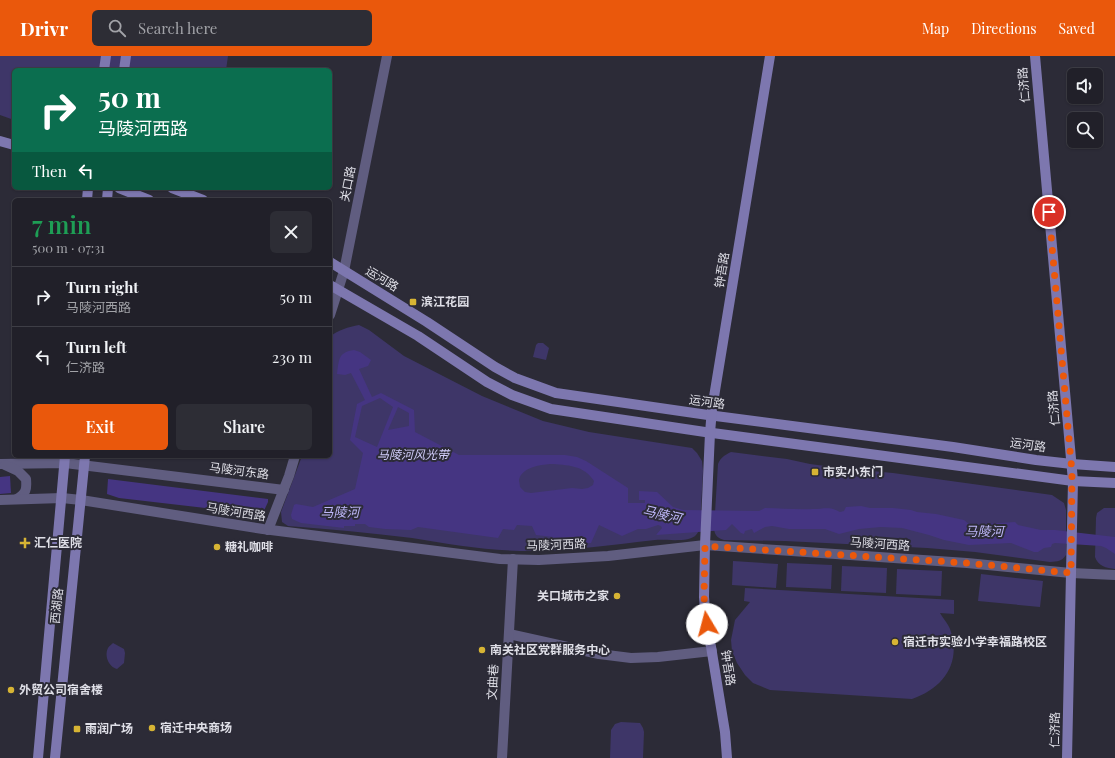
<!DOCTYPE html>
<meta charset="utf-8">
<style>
body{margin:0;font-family:"Playfair Display","Noto Sans SC",serif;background:#2d2d35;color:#f1f3f6;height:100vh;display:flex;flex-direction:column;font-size:15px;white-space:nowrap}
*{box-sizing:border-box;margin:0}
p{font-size:13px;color:#a2a3a8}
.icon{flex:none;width:22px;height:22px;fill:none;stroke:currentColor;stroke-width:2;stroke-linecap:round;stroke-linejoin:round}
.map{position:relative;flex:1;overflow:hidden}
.panel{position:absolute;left:12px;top:142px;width:320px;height:260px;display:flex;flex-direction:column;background:#212029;border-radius:6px;box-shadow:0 1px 3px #0004,0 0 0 1px #3e3e46}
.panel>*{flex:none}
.guide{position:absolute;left:12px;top:12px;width:320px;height:122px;border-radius:6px;box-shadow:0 1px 3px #0004,0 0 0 1px #3e3e46;background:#0b6e4f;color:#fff;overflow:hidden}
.controls{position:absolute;left:1067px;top:12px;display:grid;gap:8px}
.controls a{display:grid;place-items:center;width:36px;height:36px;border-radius:6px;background:#212029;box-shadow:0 1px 3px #0004,0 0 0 1px #3e3e46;font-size:20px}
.pin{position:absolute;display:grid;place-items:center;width:34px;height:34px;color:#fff;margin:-17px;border:2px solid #fff;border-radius:50%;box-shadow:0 1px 4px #0007}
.me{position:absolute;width:44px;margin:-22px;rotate:352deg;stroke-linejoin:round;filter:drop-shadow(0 0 3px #0008)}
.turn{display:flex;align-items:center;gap:14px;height:84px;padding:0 20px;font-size:18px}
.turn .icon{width:52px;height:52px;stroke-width:2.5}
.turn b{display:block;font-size:28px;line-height:34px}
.then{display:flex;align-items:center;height:38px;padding:0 20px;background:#0003;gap:8px;font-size:15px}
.round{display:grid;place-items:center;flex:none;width:42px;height:42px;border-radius:6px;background:#2d2d35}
.headline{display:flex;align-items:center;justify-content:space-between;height:68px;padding:0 20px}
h1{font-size:24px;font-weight:600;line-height:30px;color:#1e9e55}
.button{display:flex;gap:8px;margin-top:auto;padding:8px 20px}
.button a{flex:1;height:46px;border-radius:6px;background:#ea580c;color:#fff;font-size:16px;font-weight:600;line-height:46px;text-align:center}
.button a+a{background:#2d2d35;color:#f1f3f6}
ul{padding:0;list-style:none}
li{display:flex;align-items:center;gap:12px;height:60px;padding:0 20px;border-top:1px solid #3e3e46}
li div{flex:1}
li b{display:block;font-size:15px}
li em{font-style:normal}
header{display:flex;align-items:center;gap:24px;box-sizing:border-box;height:56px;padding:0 20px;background:#ea580c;color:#fff}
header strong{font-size:19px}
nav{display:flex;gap:22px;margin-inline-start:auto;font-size:14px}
.search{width:280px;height:36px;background:#2d2d35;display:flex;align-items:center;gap:10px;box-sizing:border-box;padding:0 14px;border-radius:6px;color:#a2a3a8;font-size:15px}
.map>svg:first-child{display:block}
.green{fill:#3e3668}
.water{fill:#453582;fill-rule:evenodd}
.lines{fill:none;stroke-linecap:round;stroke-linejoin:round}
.street{stroke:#605d80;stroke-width:10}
.secondary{stroke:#7d77af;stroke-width:10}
.route{stroke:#ea580c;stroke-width:7;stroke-dasharray:0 12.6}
.poi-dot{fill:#d7b434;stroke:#2c2b37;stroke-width:1.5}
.labels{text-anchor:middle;stroke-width:4;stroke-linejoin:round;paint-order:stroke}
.street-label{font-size:12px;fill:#dfdfe7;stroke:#2c2b37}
.poi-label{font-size:12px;font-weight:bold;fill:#dfdfe7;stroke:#2c2b37;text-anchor:start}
.park-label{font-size:12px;font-style:italic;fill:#d1cdfa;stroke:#2c2b37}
.water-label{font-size:13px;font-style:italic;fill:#bfb8fa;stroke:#2c2b37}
</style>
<header>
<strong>Drivr</strong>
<div class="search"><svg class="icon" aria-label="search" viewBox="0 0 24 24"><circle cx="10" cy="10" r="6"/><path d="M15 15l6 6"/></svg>Search here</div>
<nav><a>Map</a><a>Directions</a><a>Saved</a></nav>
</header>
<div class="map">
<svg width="1115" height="702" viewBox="0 0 1115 702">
<rect width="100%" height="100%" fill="#2c2b37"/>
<g class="green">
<polygon points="0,0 228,0 226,14 14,14 14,64 0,59"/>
<path d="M359,269l10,5 35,26 78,40 61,25 46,11 103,16 5,5 5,8 1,10 -3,56c-1,3 -2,6 -4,8 -7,8 -30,4 -41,5 -45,5 -90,12 -135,11 -37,-1 -72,-7 -108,-13 -41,-5 -82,-9 -124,-12l-6,-4 -1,-10 21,-56h28v-119c7,-7 19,-10 29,-12z"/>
<polygon points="538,287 543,287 549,292 546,304 533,301 536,289"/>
<path d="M731,396l56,7 23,5 30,4 53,5 159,22 12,8 2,7v45c-5,7 -8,6 -16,7l-75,-10 -48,-4 -142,-7 -61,-1c-6,-2 -9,-4 -10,-11l4,-65c3,-7 7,-9 13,-12z"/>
<path d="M1104,452h11v61c-9,-1 -17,-3 -20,-12l1,-39 1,-5z"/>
<polygon points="733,505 778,508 776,532 732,529"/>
<polygon points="787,507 832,509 831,533 786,531"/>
<polygon points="842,510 887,512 886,537 841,535"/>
<polygon points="897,513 942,515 941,540 896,538"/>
<polygon points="981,518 1043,525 1040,551 978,545"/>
<path d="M745,532l209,12v14l-14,-1c3,5 8,11 10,16 12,33 -6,59 -38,70l-142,-9 -17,-7 -8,-8 -8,-12 -5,-12 -1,-11 4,-20 15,-18 -6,-1z"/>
<path d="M113,587l11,6 1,4 -1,10 -7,6c-8,-2 -13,-13 -9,-21 1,-2 4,-4 5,-5z"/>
<polygon points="621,666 640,667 643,672 644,676 643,702 610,702 611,674 615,668"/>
</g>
<g class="water">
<path d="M354,294l6,2 11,8 -3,6 -9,3 13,28 9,-4 33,17 1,22 44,23h106l12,2 9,4 42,27v15h17v-3h-6v-9l18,1 16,15 10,3 76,1 6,-3c16,0 32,2 48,1 11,0 17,-3 27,3l4,-1 2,-4 15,-1 9,2h23l18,2 6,2 19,2 28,6 6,5 45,-3 3,3 23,5h14l60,7v17l-9,-6 -5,-2 -46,-3 -3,1 -1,3 -7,1 -6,4h-4l-23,-9 -42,2 -25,-5 -15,-5 -27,-7 -21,-1 -22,2 -20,5 -14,-5h-36l-17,-3 -7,1 -11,6 -2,-4 -7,2 -1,3 -3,-1 -9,-9 -6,6 -70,5 6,-7 -1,-2 -3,-1 -12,4h-8l-16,7 -23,-11 -8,18 -37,2 -1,-8 -17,-2 -4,-9 -15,-1 -3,5 -11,-1 -5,9 -80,-11 -7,3 -26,-1 -16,-2 -4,-3h-10v2h-11v2l-43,-5 -9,-4 -1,-4 3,-10 2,-1 17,3 42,-18 8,-36 -13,-13 7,-36 8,-4 -14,-27 -6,2 -8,-1c2,-14 1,-22 17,-24zM380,342l13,9 -16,40 -22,-10 7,-31zM398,351l11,6v13l-21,4zM550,408c17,1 34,1 44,17l-1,4 -5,3 -6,1 -10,-1 -41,5 -6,-1 -5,-5c0,-3 -1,-5 -1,-7 3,-13 21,-15 31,-16z"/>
<polygon points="10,420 11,437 0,438 0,421"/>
<polygon points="108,423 268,443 268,446 262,459 259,460 257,458 119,442 107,438"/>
</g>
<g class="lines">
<g class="street">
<polyline points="330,259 344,215 387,0"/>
<polyline points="0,408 65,407 284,434"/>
<path d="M5,409l13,6 8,8c1,11 0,14 -9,20"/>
<polyline points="0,444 62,442 81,444 263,473 500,503 539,504 608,500 705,489 967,507 1071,517 1115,519"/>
<polyline points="268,474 289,420 295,400"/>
<polyline points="509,578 599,598 631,602 658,601 712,595"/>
<polyline points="502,702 513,503"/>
</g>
<g class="secondary">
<polyline points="1035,0 1073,425 1067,702"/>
<polyline points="104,14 106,0"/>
<polyline points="124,14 126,0"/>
<polyline points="0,85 14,89"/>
<polyline points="119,132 149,144"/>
<polyline points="172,132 203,144"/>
<polyline points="87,144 88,132"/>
<polyline points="107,144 108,132"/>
<polyline points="330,206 427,266 495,311 515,322 556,337 708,359 953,391 1036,404 1072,408 1115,411"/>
<polyline points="330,229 418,280 487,326 512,339 551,353 705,376 1073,425 1115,427"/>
<polyline points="38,702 65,400"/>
<polyline points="55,702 85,400"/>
<polyline points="727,702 725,676 705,554 704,541 705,489 710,377 712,353 770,0"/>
</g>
</g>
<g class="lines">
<polyline class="route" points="707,568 704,541 705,490 967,507 1071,517 1072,417 1049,156"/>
</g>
<g class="poi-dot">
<rect x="409" y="242" width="8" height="8" rx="2"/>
<rect x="811" y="412" width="8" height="8" rx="2"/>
<path d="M23 481h4v4h4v4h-4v4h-4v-4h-4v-4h4z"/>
<circle cx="217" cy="491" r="4"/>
<circle cx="617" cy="540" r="4"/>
<circle cx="895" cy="586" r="4"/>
<circle cx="482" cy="594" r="4"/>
<circle cx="11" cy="634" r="4"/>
<circle cx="152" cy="672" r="4"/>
<rect x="73" y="669" width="8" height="8" rx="2"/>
</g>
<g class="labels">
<g class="street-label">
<text transform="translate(1024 29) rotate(-95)" y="4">仁济路</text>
<text transform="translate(348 128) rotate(-79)" y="4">关口路</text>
<text transform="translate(722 214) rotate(-81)" y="4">钟吾路</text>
<text transform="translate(382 223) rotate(31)" y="4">运河路</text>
<text transform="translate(707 346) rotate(8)" y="4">运河路</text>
<text transform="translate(1054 352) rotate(-95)" y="4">仁济路</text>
<text transform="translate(1028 389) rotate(8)" y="4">运河路</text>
<text transform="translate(239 415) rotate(7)" y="4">马陵河东路</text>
<text transform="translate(236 456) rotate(9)" y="4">马陵河西路</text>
<text transform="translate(880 488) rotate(4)" y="4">马陵河西路</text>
<text transform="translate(556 489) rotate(-2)" y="4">马陵河西路</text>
<text transform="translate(57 550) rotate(-84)" y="4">西湖路</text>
<text transform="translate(728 612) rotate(81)" y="4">钟吾路</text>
<text transform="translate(493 626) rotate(-87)" y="4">文曲巷</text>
<text transform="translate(1055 674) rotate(-89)" y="4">仁济路</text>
</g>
<g class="poi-label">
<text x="421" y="250">滨江花园</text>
<text x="823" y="420">市实小东门</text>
<text x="34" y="491">汇仁医院</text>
<text x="225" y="495">糖礼咖啡</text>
<text x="609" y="544" text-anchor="end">关口城市之家</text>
<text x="903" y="590">宿迁市实验小学幸福路校区</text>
<text x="490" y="598">南关社区党群服务中心</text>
<text x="19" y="638">外贸公司宿舍楼</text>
<text x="160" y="676">宿迁中央商场</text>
<text x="85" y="677">雨润广场</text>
</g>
<g class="park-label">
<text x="413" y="403">马陵河风光带</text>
</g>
<g class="water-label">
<text transform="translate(340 456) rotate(-1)" y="5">马陵河</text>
<text transform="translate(662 458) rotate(13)" y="5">马陵河</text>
<text x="984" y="480">马陵河</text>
</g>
</g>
</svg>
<div class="controls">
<a><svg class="icon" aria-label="sound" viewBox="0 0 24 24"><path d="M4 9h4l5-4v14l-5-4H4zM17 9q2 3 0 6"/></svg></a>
<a><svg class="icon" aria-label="search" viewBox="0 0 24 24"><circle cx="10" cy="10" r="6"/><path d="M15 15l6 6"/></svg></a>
</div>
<div class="pin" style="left:1049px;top:156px;background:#d93025"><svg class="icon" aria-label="arrive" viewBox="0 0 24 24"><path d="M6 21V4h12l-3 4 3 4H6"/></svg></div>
<svg class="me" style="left:707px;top:568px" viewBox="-20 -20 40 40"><circle r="19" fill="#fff"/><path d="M0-13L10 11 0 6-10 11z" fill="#ea580c"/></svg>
<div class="guide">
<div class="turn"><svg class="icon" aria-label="right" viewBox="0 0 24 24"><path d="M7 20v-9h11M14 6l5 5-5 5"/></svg><div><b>50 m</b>马陵河西路</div></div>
<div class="then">Then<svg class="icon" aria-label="left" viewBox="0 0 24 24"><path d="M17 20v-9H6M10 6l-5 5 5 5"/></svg></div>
</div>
<section class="panel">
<div class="headline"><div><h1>7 min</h1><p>500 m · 07:31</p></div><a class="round"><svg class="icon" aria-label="close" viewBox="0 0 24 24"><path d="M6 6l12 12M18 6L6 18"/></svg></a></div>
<ul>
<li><svg class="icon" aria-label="right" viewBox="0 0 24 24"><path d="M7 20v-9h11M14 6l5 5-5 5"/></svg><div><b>Turn right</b><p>马陵河西路</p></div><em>50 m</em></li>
<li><svg class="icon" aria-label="left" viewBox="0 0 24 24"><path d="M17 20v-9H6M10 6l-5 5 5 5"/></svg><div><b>Turn left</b><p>仁济路</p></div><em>230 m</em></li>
</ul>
<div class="button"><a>Exit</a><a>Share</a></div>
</section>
</div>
